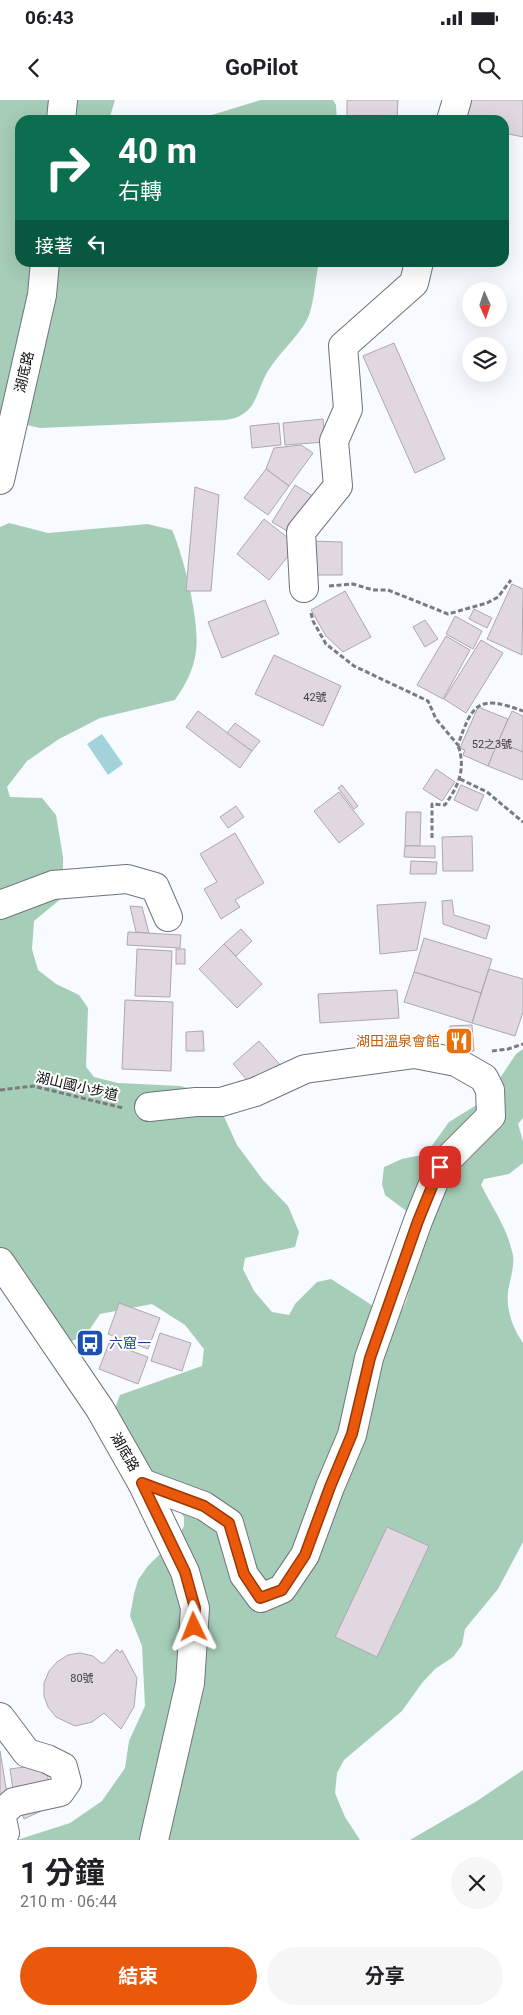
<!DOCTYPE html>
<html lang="zh-TW">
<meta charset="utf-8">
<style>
body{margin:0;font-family:Roboto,"Noto Sans TC",sans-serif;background:#f6f6f6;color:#202124;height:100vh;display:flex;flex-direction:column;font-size:19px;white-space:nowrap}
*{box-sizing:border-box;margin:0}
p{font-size:16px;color:#757577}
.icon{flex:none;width:28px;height:28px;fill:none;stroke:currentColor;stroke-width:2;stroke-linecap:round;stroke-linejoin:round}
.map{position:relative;height:1740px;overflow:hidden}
.panel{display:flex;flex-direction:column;background:#fff;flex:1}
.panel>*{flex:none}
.hud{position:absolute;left:15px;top:15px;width:494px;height:152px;border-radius:15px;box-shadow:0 5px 20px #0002;background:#0b6e4f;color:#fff;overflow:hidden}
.needle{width:32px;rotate:177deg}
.tools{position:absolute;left:462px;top:182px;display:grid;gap:10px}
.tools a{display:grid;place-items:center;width:45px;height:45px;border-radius:50%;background:#fff;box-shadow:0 5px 20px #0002;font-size:25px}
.pin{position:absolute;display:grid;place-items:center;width:42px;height:42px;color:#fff;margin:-21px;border-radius:10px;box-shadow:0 2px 8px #0006}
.me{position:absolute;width:55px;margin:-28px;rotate:358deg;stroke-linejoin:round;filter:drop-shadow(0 0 4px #0008)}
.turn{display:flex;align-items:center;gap:18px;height:105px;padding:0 20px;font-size:22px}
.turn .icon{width:65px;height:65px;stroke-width:2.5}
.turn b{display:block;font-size:35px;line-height:42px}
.then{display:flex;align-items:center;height:48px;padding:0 20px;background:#0003;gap:10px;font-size:19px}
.round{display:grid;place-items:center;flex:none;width:52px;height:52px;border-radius:26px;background:#f6f6f6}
.overview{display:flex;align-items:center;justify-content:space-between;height:85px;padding:0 20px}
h1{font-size:30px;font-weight:700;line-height:38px}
.action{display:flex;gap:10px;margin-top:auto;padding:10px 20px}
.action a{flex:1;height:58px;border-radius:30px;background:#ea580c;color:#fff;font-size:20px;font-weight:700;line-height:58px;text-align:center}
.action a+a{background:#f6f6f6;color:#202124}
.status{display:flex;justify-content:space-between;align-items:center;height:35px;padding:0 25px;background:#fff;direction:ltr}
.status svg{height:14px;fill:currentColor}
header{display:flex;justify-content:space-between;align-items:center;height:65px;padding:0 20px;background:#fff;font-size:22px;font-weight:700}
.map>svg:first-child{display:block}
.forest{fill:#a6cdb7}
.water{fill:#a2d3db}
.building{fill:#e0d7e0;stroke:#afa7af}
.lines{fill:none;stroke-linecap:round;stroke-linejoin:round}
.minor-casing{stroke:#6e747d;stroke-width:30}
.path{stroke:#797c7f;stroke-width:3;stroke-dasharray:5 2.5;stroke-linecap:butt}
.minor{stroke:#fff;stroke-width:28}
.route-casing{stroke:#983908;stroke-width:12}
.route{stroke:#ea580c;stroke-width:9}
.labels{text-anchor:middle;stroke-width:4;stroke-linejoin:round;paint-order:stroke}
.number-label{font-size:11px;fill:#414045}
.street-label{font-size:14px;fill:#0c0e11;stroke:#fff}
.food-label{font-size:14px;fill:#c56008;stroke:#fff;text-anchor:end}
.transit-label{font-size:14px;fill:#164399;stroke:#fff;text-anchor:start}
</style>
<div class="status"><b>06:43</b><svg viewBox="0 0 49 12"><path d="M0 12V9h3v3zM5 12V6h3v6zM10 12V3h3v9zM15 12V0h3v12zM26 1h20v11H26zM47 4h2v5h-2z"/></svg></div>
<header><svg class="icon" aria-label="back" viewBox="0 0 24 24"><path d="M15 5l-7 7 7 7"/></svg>GoPilot<svg class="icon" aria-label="search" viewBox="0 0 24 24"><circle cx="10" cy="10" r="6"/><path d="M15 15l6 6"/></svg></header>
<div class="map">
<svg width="523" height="1740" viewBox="0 0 523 1740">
<rect width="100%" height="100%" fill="#f7fafe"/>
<g class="forest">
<polygon points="0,0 51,0 49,20 20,20 20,162 34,163 31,191 0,339"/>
<polygon points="71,0 115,0 109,20 68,20"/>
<polygon points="261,0 333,0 336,5 337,20 195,20"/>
<path d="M53,163h266c-4,16 -4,33 -9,49 -5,18 -29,39 -40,56 -9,12 -11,29 -21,41 -7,7 -14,10 -24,11l-185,8 -13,-3 -2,-3z"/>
<path d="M9,423l39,10 100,-9 24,6c12,27 28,92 24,121 -2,18 -11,35 -21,49l-75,18 -41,21 -32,22 -20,26 3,10 32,1 14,17 7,42v40l-29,24 -2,28 6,21 18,14 23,11 9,13 -2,59 8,10 24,6 62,3 22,6 19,18 16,35 26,35 25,26 11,26 -4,15 -50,11 -2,11 11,22 18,21 17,3 6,-11 22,-22 14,-3 61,39 7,-3 7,-13 19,-72 -16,-17 -24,-18 -3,-11 2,-17 18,-8 24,-5 23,-32 29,-18 20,-23 18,-27 7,-5v69l-5,6 5,17v22l-14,11 -25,5 -3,6c11,22 25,41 31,66 4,13 -2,27 -4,41 -2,18 5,37 15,51v199l-25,47 -33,40 -3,16 -9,12 -18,12 -13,14 -20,28 -58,49 -7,13 -2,20 10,24 15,23h-343l53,-17 32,-22 23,-33 4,-27 16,-35 -3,-60 -12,-30 4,-22 4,-14 10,-14 31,-31 5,-9v-9l-34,-47 -36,-59 6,-16 82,-29 2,-17 -19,-24 -33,-21 -52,10 -14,21 -14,6 -13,-8 -59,-84v-722z"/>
<polygon points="523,1670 523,1740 410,1740 477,1701"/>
</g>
<polygon class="water" points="102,634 123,664 108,675 87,644"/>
<g class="building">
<polygon points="347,0 398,0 397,20 347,20"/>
<polygon points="471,0 523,0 523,37 504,33 504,20 467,20"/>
<polygon points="394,243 445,359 415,373 363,256"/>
<polygon points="323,319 325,342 285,345 283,323"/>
<polygon points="279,323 281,345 252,348 250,326"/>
<polygon points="301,345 313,353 289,386 266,369 274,348"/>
<polygon points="266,369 289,386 268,415 244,398"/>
<polygon points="295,385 316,398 294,435 272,422"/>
<polygon points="195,387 219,395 211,491 186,491"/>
<polygon points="264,419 297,445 269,480 237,454"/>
<polygon points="310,441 342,442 342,475 310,475"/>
<polygon points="512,484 523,489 522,555 487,539"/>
<polygon points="345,491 371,537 343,552 326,536 311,510"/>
<polygon points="265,500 279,534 222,558 208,522"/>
<polygon points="474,509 492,518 487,528 469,519"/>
<polygon points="455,516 482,531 473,549 446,534"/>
<polygon points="425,520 438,539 425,547 413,527"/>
<polygon points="446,536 470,550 443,599 417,585"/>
<polygon points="481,540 503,553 466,613 444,599"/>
<polygon points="274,555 341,586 323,626 255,594"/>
<polygon points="478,607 508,619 488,666 463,655 465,650 460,648"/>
<polygon points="198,611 252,651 240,668 186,627"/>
<polygon points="512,611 523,616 523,652 498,642"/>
<polygon points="235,623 260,641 252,651 227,633"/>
<polygon points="498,642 523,652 523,680 488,666"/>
<polygon points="436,669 455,682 442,701 423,689"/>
<polygon points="342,685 358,706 354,709 338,688"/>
<polygon points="461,685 484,695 477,711 454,700"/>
<polygon points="339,692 364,724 339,743 314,711"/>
<polygon points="236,706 244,717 228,728 220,717"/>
<polygon points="406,712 421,712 420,746 405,746"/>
<polygon points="235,733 264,783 235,800 240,807 221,819 204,789 217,782 200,754"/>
<polygon points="472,736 473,771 443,771 442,737"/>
<polygon points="405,746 435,746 435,758 404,757"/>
<polygon points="411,761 437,762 436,774 410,774"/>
<polygon points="452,800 454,815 490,826 486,839 443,824 442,801"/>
<polygon points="426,802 417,850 380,854 377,805"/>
<polygon points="130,806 142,807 149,833 136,832"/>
<polygon points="241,829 252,841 236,856 224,844"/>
<polygon points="128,832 181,835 180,848 127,845"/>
<polygon points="424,838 492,859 481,893 414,872"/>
<polygon points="224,844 262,884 237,908 199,869"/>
<polygon points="137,849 172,851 170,897 135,896"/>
<rect x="176" y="849" width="9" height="15"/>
<polygon points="489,869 523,879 523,912 515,936 472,923"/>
<polygon points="414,872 481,893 472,923 404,902"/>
<polygon points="397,890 399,918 320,923 318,894"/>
<polygon points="125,900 173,902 171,971 122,969"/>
<polygon points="472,925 474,951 452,952 450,926"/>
<polygon points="203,931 204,951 186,951 186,932"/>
<polygon points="259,941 282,967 256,990 233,964"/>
<polygon points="119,1203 160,1218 148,1249 108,1234"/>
<polygon points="160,1233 191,1243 182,1271 151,1261"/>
<polygon points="109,1243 148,1257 138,1284 99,1269"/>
<polygon points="387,1427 429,1446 377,1557 335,1537"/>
<polygon points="117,1549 120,1553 122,1550 137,1578 134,1607 121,1629 104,1613 92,1622 75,1626 56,1617 48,1607 44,1596 44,1583 49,1571 57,1562 68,1555 80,1553 93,1556 101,1563 104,1563"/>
<polygon points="0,1651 8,1700 0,1702"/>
<polygon points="46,1664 49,1685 13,1690 10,1669"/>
<polygon points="36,1702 41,1711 24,1719 20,1709"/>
</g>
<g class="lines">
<g class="minor-casing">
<g id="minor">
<polyline points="61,20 63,0"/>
<polyline points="451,20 457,0"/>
<polyline points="0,380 42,195 45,162"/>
<polyline points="304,488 301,432 338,386 334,341 348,309 343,246 414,183 419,162"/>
<polyline points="0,805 53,785 127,779 155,787 168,817"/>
<polyline points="0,1162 100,1309 142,1383 185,1472 195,1508 190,1583 154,1740"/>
<polyline points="142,1383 204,1406 229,1423 244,1475 261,1498 282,1489 305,1455 330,1387 352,1335 369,1258 418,1121 440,1067 491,1016 490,990 484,978 456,962 415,954 305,969 255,992 221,1002 196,1002 149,1007"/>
<polyline points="0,1617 27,1653 47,1659 63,1667 67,1682 60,1692 14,1702 1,1714 5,1733"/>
</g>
</g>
<g class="path">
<polyline points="329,486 353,484 373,490 388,490 448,514 487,503 498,497 511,480"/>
<path d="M311,513l2,8 13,23 28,22 74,35 8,18 22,26c14,-41 20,-51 65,-34"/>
<polyline points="460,679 487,692 523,722"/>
<path d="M432,738v-34l13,1c14,-20 21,-36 13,-60"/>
<polyline points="492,951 508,949 523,944"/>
<polyline points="0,990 33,986 123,1008"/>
</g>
<use href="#minor" class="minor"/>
</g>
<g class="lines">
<g class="route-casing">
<polyline id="route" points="194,1527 195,1508 185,1472 142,1383 204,1406 229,1423 244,1474 260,1498 282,1490 305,1455 330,1387 352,1334 370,1258 418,1121 440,1067"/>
</g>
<use href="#route" class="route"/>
</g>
<defs>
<g id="restaurant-square" transform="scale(1.4375)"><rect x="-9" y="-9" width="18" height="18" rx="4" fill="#e8710a" stroke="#fff"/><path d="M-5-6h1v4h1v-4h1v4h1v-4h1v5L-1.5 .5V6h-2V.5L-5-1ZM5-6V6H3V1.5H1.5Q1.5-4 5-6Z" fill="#fff"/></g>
<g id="bus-square" transform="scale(1.4375)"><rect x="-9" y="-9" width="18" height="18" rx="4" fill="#1a4fb4" stroke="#fff"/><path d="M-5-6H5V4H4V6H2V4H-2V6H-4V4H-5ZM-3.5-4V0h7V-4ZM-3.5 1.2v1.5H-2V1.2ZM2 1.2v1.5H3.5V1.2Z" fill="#fff"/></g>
</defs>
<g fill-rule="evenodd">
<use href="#restaurant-square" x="459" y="941"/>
<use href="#bus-square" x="90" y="1243"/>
</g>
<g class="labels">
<g class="number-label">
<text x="315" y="601">42號</text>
<text x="492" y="648">52之3號</text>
<text x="82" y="1582">80號</text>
</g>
<g class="street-label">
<text transform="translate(24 272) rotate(-77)" y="5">湖底路</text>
<text transform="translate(77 986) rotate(13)" y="5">湖山國小步道</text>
<text transform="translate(125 1352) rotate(60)" y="5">湖底路</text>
</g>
<g class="food-label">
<text x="440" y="946">湖田溫泉會館</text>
</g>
<g class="transit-label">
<text x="109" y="1248">六窟一</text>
</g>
</g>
</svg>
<div class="tools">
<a><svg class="needle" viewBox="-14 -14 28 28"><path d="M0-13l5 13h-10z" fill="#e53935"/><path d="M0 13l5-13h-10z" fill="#757577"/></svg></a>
<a><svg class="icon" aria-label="layers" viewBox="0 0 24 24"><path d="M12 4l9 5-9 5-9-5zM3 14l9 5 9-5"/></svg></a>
</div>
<div class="pin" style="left:440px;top:1067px;background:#d93025"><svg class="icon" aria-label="arrive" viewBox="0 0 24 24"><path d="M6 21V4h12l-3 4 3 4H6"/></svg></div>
<svg class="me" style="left:194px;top:1527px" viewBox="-20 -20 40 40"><path d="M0-17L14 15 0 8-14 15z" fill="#ea580c" stroke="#fff" stroke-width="4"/></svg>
<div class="hud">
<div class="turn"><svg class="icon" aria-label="right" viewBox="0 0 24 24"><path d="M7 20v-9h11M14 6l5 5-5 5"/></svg><div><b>40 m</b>右轉</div></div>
<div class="then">接著<svg class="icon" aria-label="left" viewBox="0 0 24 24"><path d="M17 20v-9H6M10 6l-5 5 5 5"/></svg></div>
</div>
</div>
<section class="panel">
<div class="overview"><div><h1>1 分鐘</h1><p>210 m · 06:44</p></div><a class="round"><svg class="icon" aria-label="close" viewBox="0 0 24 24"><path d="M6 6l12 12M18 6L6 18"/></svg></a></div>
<div class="action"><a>結束</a><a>分享</a></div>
</section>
